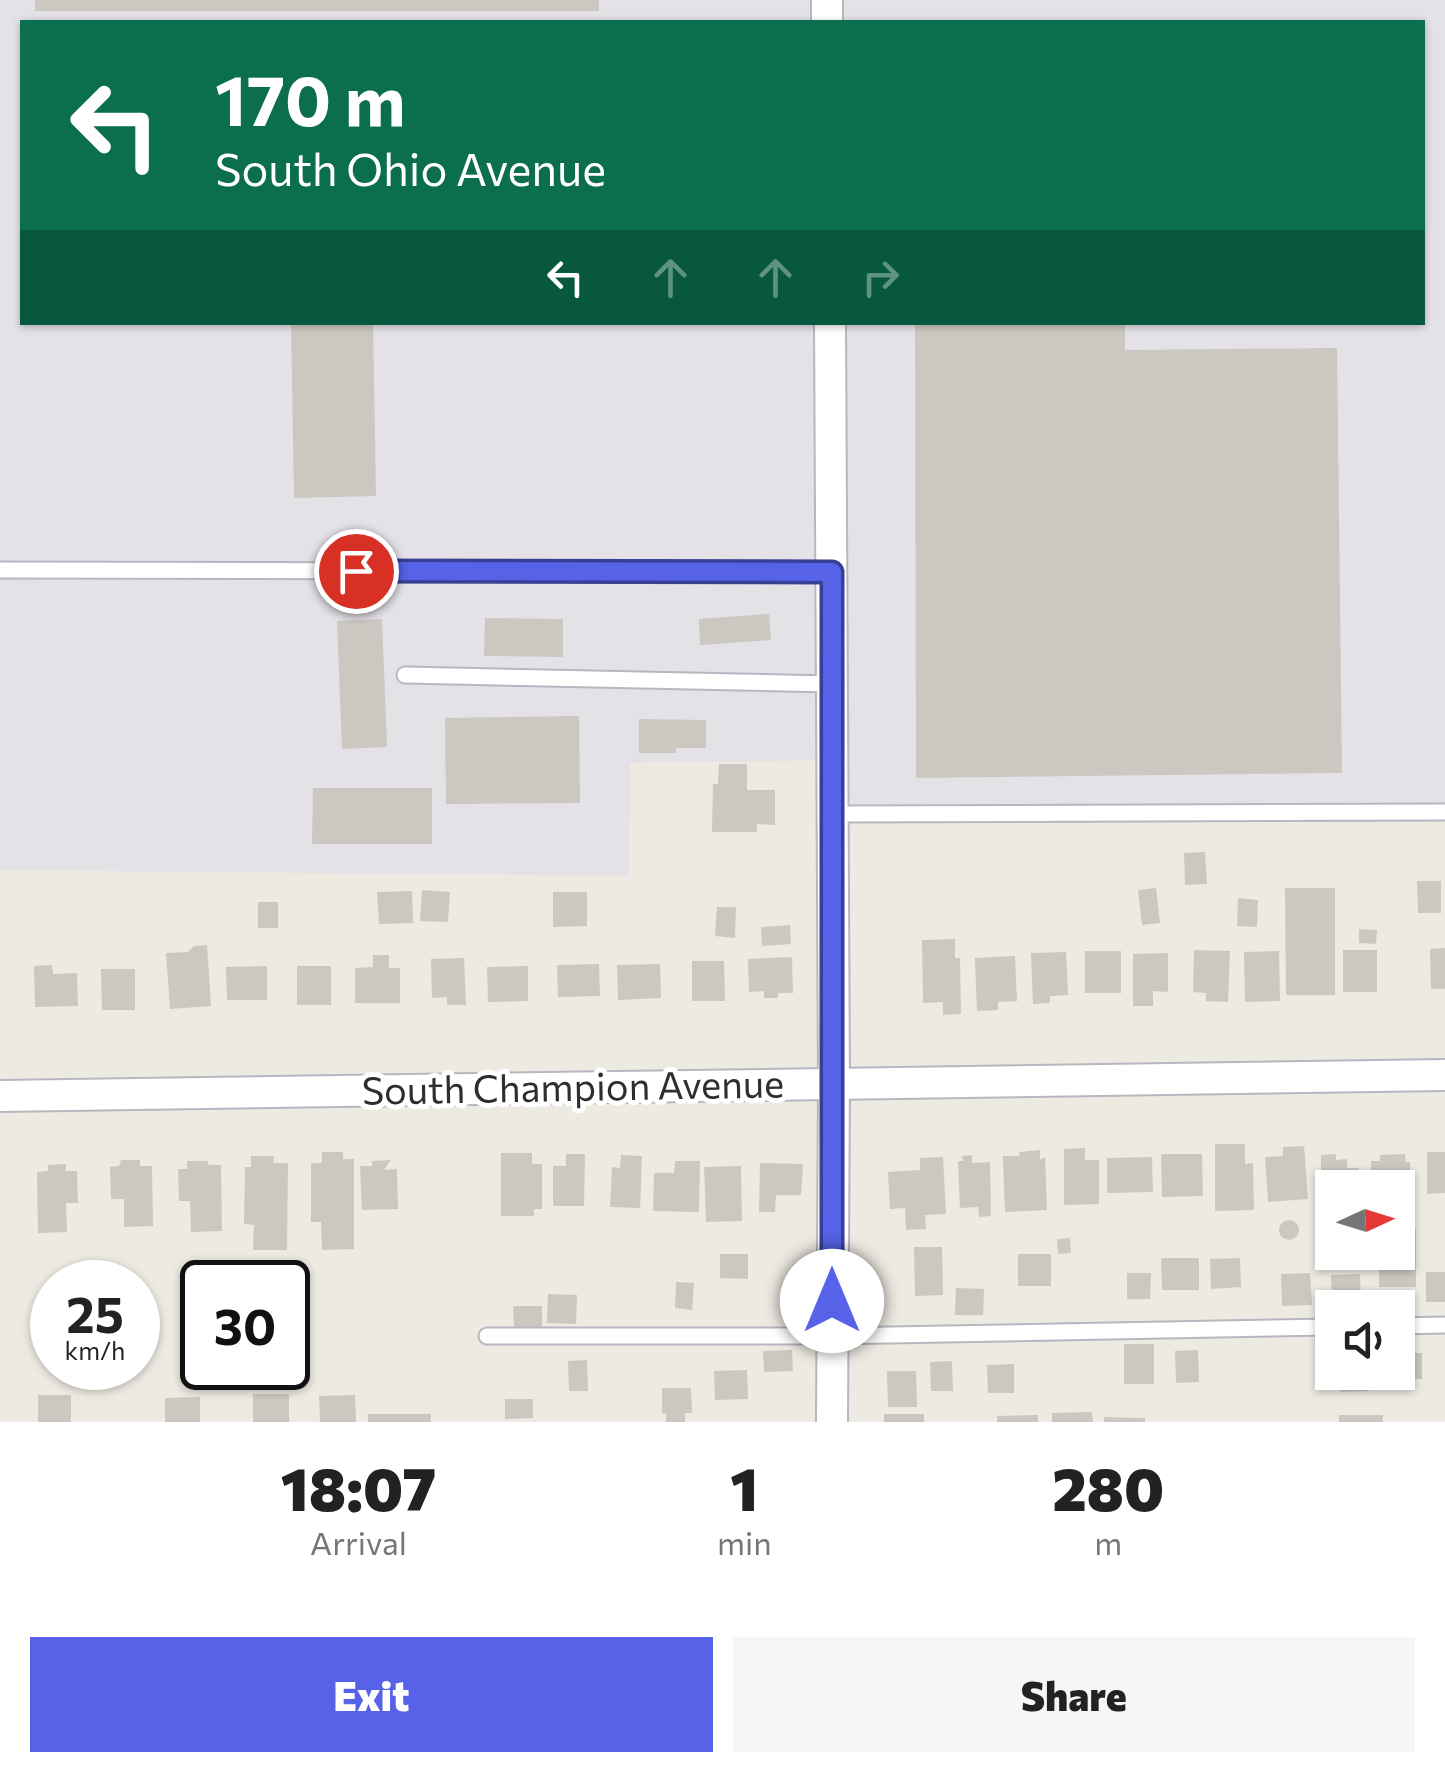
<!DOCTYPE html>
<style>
body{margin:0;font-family:Commissioner,sans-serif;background:#f6f6f6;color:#222;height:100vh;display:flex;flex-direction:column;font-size:38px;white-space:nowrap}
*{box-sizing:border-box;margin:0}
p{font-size:32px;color:#767676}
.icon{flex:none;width:55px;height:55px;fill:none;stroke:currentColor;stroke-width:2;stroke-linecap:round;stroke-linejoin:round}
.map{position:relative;height:1422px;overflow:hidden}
.panel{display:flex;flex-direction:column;background:#fff;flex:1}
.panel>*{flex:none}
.hud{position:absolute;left:20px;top:20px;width:1405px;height:305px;border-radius:0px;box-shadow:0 2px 8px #0004;background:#0b6e4f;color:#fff;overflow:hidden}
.needle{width:65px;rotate:86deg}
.controls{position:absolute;left:1315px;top:1170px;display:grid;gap:20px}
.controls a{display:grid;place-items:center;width:100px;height:100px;border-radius:0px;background:#fff;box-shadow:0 2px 8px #0004;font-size:50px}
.speed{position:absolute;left:30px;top:1260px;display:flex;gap:20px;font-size:50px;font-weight:700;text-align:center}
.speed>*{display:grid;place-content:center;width:130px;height:130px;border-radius:50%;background:#fff;box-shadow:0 2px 8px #0004;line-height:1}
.speed small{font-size:25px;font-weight:400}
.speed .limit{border:5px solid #111;border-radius:15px;background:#fff;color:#111}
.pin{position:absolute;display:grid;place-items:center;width:85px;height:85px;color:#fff;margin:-42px;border:5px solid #fff;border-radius:50%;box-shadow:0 2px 10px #0007}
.me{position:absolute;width:110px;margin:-55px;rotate:0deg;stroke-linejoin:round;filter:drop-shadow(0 0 8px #0008)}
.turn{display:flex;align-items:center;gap:35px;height:210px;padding:0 30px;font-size:45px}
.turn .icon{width:130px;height:130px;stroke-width:2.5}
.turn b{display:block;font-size:70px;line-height:85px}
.lanes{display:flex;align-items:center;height:95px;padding:0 30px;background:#0003;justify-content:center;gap:50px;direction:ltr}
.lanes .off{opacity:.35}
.eta{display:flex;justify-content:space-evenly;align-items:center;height:170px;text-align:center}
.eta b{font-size:60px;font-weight:800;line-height:70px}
.action{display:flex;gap:20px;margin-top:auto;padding:20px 30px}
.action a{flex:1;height:115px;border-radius:0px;background:#5662e7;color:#fff;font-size:40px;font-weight:800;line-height:115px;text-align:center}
.action a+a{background:#f6f6f6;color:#222}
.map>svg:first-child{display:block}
.industrial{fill:#e4e2e7;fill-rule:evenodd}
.building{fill:#cac8c0}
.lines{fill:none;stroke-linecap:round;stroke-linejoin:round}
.service-casing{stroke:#b6b7c0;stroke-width:19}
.minor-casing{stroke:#b6b7c0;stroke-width:34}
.service{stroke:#fff;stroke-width:15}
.minor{stroke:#fff;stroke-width:30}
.route-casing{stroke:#384096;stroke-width:25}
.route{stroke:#5662e7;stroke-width:18}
.labels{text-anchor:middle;stroke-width:10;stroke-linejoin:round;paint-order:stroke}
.street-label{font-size:38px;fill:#2e2e2e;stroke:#fff}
</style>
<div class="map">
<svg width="1445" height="1422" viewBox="0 0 1445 1422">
<rect width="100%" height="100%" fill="#edeae2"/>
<path class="industrial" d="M0,0h1445v817l-601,2 -2,-59 -212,3 -1,113 -629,-6zM22,22h1400v300h-1400z"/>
<g class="building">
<rect x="35" y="0" width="564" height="11"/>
<polygon points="291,322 373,322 376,496 294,498"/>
<polygon points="915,322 1125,322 1125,350 1337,348 1342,773 916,778"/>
<polygon points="769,614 771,640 700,645 699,619"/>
<polygon points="485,618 563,619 563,657 484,656"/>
<polygon points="382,619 387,747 342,749 337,621"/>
<polygon points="579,716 580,803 446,804 445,718"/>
<polygon points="639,719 706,720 706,748 676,748 676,753 639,753"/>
<polygon points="719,764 747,764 747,790 775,790 775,825 757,824 757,832 712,832 713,784 718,784"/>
<polygon points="313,788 432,788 432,844 312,844"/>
<polygon points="1205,852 1207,884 1185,885 1184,853"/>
<polygon points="1417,881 1441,881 1441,913 1418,913"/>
<polygon points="1156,888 1160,923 1142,925 1138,890"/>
<polygon points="1285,888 1335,888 1335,995 1286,995"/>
<polygon points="422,890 450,892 448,922 420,921"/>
<polygon points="412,891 413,923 379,924 377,892"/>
<polygon points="553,892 587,892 587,926 553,927"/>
<polygon points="1238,898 1258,900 1257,927 1237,926"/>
<rect x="258" y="902" width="20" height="26"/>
<polygon points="717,907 736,907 735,938 715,936"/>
<polygon points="790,925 791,944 762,946 761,927"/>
<polygon points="1359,929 1377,930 1376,944 1359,943"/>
<polygon points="955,939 955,958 960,958 961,1014 943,1015 943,1002 923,1003 922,940"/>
<polygon points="207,945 211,1006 170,1009 166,953 188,952 194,946"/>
<polygon points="1445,948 1445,989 1431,989 1430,949"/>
<polygon points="1194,950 1230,951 1228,1002 1206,1001 1206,993 1193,992"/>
<rect x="1343" y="950" width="34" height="42"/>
<rect x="1085" y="951" width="36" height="42"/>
<polygon points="1279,951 1280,1001 1245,1002 1244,952"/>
<polygon points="1066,952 1068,995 1050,996 1050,1003 1033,1004 1031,953"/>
<polygon points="1168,953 1168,992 1153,991 1153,1006 1133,1006 1133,954"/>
<polygon points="373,955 389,955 389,968 400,968 400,1003 355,1003 355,968 373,967"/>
<polygon points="1015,956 1017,1001 998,1002 998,1010 977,1011 975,958"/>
<polygon points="792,957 793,993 779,993 777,998 764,998 764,991 749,992 748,959"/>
<polygon points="464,958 466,1005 447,1005 447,997 432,998 431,959"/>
<polygon points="692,961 724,961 725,1001 692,1001"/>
<polygon points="599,964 600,996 558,997 557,965"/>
<polygon points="660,964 661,998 618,1000 617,965"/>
<polygon points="52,965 53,974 77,973 78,1006 35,1007 34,966"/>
<polygon points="267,966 267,1000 227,1000 226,967"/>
<rect x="297" y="966" width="34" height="39"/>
<polygon points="528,966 528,1001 488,1002 487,967"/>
<polygon points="101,969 135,969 135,1010 102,1010"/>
<polygon points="1215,1144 1245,1144 1245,1164 1253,1163 1254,1210 1215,1211"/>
<polygon points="1304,1146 1308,1199 1268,1202 1265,1157 1283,1156 1283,1147"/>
<polygon points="1085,1148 1085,1160 1099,1160 1099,1204 1064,1205 1064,1149"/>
<polygon points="1040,1150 1040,1160 1045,1157 1047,1210 1005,1212 1003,1156 1020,1156 1019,1152"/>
<polygon points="322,1152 343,1152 343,1159 354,1159 354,1249 322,1250 321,1222 311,1222 311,1163 322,1163"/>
<polygon points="1427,1152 1445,1152 1445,1193 1427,1194"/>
<polygon points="501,1153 532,1153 532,1164 542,1164 542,1209 534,1209 534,1216 501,1216"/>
<polygon points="566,1154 585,1154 584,1206 553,1206 553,1166 566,1166"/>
<polygon points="1161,1154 1202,1154 1203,1196 1162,1197"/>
<polygon points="1336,1154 1336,1160 1347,1159 1347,1168 1359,1168 1359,1188 1332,1188 1332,1207 1321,1207 1321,1155"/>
<polygon points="1405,1154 1406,1162 1410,1162 1410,1194 1398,1195 1398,1188 1371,1188 1371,1161 1380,1161 1380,1155"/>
<polygon points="621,1155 642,1156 640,1208 610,1207 612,1167 620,1168"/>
<polygon points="972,1155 972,1163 990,1162 991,1216 979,1217 978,1207 960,1208 958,1161 963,1161 962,1156"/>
<polygon points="251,1156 274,1156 273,1163 288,1163 287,1250 253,1250 254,1225 244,1224 245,1167 251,1167"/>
<polygon points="943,1157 946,1214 925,1215 926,1229 906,1230 905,1208 890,1209 888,1172 920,1170 920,1158"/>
<polygon points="1152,1157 1153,1192 1107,1193 1107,1158"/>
<polygon points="121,1160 140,1160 140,1166 152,1166 153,1226 124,1227 124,1199 111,1199 110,1167 119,1166"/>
<polygon points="391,1160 384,1170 397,1169 398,1209 362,1210 360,1166 372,1166 372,1161"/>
<polygon points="187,1161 208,1161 208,1165 221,1165 222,1231 191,1232 190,1201 179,1201 178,1169 187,1169"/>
<polygon points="675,1161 700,1161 699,1212 653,1211 654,1173 674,1173"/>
<polygon points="760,1163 803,1164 801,1195 776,1195 775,1212 759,1212"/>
<polygon points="66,1164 66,1171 77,1171 78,1203 66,1203 67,1232 38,1233 37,1172 48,1171 48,1165"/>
<polygon points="741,1166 742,1221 706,1222 704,1167"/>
<circle cx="1289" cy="1230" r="10"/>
<polygon points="1398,1229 1416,1229 1416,1287 1379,1287 1379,1256 1390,1256 1390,1252 1398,1252"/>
<polygon points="1070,1238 1071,1253 1058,1254 1057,1239"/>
<polygon points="914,1247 942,1247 943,1295 915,1296"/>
<polygon points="720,1254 748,1254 748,1279 720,1278"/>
<rect x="1018" y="1254" width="33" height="32"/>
<polygon points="1161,1258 1199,1258 1199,1290 1162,1290"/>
<polygon points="1240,1258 1241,1287 1211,1289 1210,1259"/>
<rect x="1426" y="1272" width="19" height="30"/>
<polygon points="1127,1273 1151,1273 1150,1299 1127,1299"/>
<polygon points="1310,1273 1312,1305 1282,1306 1281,1274"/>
<polygon points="1360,1274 1361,1303 1332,1304 1331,1275"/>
<polygon points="676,1282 694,1283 692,1310 675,1308"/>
<polygon points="956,1288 984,1289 983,1315 955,1315"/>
<polygon points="548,1294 577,1295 576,1324 547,1323"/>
<polygon points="513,1306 542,1306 542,1328 514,1328"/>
<rect x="1124" y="1344" width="30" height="40"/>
<polygon points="792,1350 793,1371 764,1372 763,1351"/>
<polygon points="1198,1350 1199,1382 1176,1383 1175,1351"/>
<polygon points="1398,1353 1422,1353 1422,1379 1395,1380"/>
<polygon points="587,1360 588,1391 569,1391 568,1361"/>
<polygon points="952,1361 953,1391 931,1391 930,1362"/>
<polygon points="1014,1364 1014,1393 988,1393 987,1365"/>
<polygon points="747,1370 748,1399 715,1400 714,1371"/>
<polygon points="887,1371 916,1371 917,1407 888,1407"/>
<polygon points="1339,1372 1368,1372 1369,1391 1340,1392"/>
<polygon points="662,1388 691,1388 692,1413 685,1413 685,1422 666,1422 666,1413 662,1414"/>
<rect x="253" y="1394" width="36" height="28"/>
<rect x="38" y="1395" width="33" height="27"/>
<polygon points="355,1395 356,1422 320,1422 319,1396"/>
<polygon points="200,1397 200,1422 165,1422 165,1398"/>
<polygon points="505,1399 533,1399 533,1418 505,1419"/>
<polygon points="1092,1412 1093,1422 1052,1422 1052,1413"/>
<rect x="368" y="1414" width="63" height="8"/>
<rect x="884" y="1414" width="40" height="8"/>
<polygon points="1038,1415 1038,1422 997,1422 997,1416"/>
<rect x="1339" y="1415" width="44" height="7"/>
<polygon points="1104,1417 1145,1418 1145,1422 1104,1422"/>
</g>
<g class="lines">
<g class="service-casing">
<g id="service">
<polyline points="0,570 832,572"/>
<polyline points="405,675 832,684"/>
<polyline points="833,814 1445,812"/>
<polyline points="1398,1326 1445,1325"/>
<polyline points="487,1336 832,1336 1332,1327"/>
</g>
</g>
<g class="minor-casing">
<g id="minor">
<polyline points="827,0 827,22"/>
<polyline points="830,322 834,1084 832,1422"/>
<polyline points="0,1096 1445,1075"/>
</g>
</g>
<use href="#service" class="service"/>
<use href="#minor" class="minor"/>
</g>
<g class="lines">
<g class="route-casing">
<polyline id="route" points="356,571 832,572 832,1301"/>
</g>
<use href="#route" class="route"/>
</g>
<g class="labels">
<g class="street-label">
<text transform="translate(573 1088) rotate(-1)" y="13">South Champion Avenue</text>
</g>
</g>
</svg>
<div class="controls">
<a><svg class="needle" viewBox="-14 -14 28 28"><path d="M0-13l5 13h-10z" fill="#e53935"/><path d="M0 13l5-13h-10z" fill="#767676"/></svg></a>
<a><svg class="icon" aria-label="sound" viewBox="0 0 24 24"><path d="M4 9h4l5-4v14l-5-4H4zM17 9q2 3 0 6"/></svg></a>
</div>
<div class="speed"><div>25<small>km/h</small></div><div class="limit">30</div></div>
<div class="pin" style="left:356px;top:571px;background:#d93025"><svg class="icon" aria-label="arrive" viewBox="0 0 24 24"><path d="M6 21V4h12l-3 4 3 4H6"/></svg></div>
<svg class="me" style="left:832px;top:1301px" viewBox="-20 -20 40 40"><circle r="19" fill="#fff"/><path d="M0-13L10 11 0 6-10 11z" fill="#5662e7"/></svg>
<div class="hud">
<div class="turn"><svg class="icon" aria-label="left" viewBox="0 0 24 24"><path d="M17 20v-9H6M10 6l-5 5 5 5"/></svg><div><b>170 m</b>South Ohio Avenue</div></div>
<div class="lanes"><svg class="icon" aria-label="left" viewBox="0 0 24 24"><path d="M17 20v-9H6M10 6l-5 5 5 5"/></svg><svg class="icon off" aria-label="ahead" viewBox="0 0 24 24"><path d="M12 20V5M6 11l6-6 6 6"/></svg><svg class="icon off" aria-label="ahead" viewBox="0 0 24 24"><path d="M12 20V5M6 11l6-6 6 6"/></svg><svg class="icon off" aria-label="right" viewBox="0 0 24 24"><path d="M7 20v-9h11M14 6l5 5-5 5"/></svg></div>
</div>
</div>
<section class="panel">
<div class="eta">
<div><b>18:07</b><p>Arrival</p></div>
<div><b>1</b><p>min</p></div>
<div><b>280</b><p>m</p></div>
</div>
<div class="action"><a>Exit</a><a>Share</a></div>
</section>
